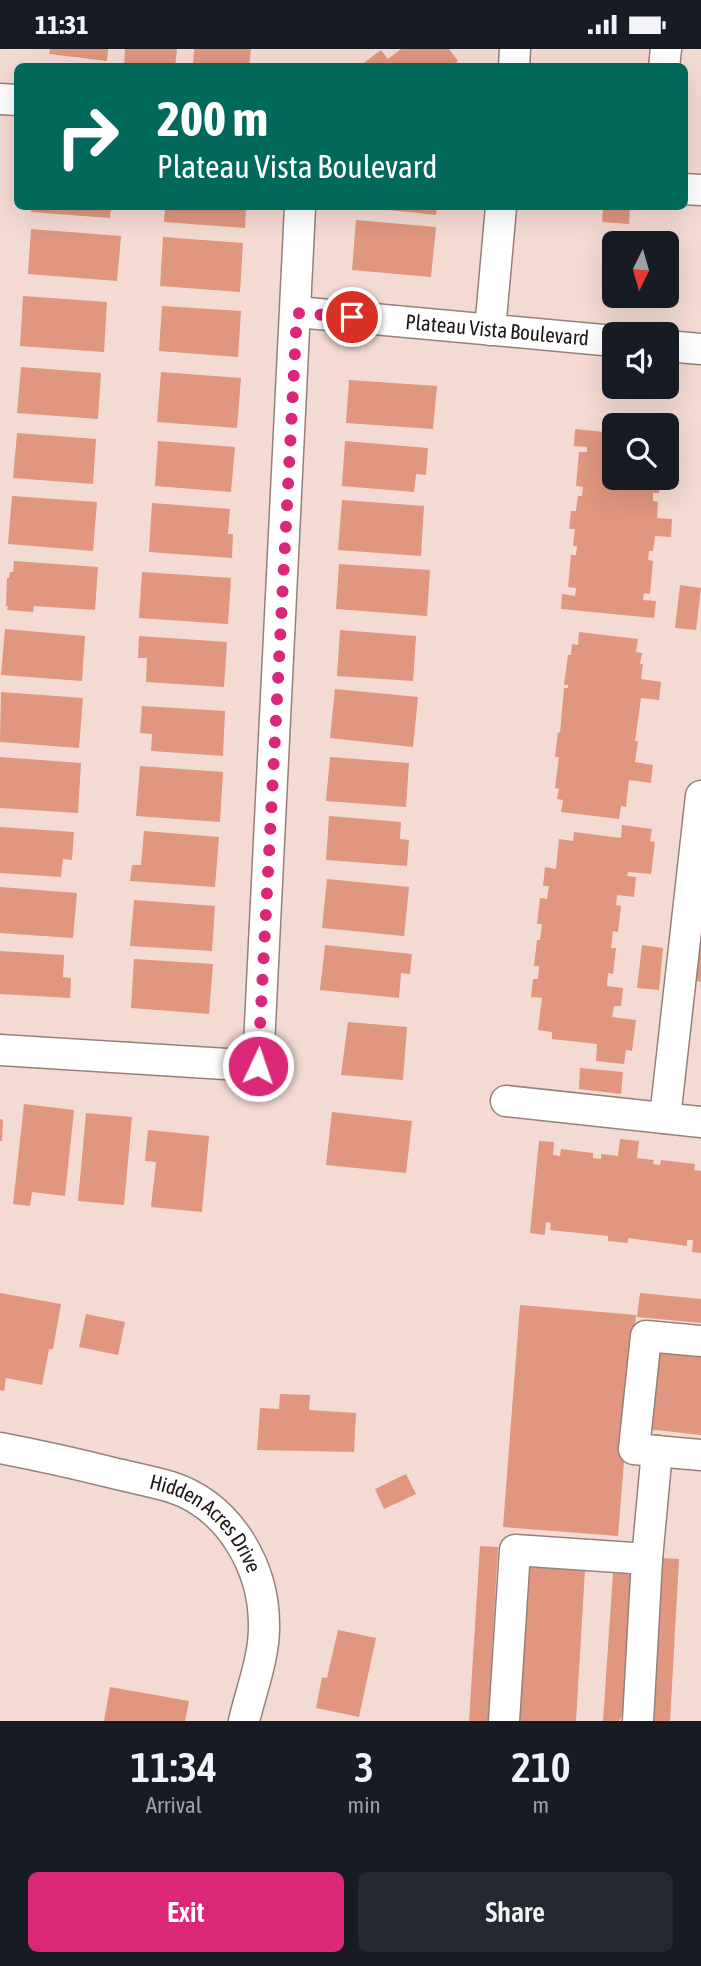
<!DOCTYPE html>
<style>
body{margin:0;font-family:"Asap Condensed",sans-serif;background:#242831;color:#f1f3f6;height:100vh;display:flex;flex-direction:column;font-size:26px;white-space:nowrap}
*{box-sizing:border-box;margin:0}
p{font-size:23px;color:#9ea1a6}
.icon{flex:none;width:38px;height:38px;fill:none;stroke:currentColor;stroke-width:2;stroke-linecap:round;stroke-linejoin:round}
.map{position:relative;height:1672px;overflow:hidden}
.details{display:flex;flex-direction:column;background:#171b24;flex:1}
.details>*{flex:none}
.guide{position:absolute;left:14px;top:14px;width:674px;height:147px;border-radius:10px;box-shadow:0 7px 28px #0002;background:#00695c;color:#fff;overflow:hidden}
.needle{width:46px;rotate:185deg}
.buttons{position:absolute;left:602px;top:182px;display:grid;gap:14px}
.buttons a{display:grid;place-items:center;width:77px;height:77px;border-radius:10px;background:#171b24;box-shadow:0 7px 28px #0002;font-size:35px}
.pin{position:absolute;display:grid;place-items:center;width:60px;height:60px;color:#fff;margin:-30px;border:4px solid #fff;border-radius:50%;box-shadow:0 2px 7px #0007}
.me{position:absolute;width:77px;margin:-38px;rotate:3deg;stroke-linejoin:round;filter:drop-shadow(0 0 5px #0008)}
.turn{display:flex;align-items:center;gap:24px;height:147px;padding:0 28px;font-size:32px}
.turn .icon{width:91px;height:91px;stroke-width:2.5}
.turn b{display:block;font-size:49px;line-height:60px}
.eta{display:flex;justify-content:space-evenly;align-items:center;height:119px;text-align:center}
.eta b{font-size:42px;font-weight:600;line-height:49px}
.action{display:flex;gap:14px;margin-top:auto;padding:14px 28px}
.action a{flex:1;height:80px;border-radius:10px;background:#db2777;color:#fff;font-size:28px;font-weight:600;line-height:80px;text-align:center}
.action a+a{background:#242831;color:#f1f3f6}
.status{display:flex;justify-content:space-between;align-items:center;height:49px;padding:0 35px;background:#171b24;direction:ltr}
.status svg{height:19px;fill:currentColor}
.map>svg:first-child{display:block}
.building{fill:#e0967f}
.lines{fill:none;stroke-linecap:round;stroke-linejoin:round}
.minor-casing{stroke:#96817a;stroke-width:33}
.minor{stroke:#fff;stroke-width:30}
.route{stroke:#db2777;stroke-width:12;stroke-dasharray:0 21.6}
.labels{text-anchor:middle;stroke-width:5;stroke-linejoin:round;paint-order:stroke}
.street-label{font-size:21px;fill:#201815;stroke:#fff}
</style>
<div class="status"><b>11:31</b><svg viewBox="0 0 49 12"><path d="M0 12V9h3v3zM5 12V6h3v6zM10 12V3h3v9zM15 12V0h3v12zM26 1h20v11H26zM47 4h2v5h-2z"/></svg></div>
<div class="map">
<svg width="701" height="1672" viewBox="0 0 701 1672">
<rect width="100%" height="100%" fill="#f3dbd3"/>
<g class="building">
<polygon points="50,0 108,0 107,12 49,5"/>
<polygon points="125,0 177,0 175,18 124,18"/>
<polygon points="194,0 251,0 249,18 193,16"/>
<polygon points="401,0 449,0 458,12 450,18 358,18 381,1 388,10"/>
<polygon points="32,158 111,158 110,169 31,163"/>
<polygon points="165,158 246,158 245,179 164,173"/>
<polygon points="371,158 437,158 436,166 371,159"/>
<polygon points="603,158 630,158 629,175 602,173"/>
<polygon points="356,171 436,178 431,228 352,221"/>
<polygon points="31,180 121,187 117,232 28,225"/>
<polygon points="163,188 243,194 240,243 160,237"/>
<polygon points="23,247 107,253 104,303 20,297"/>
<polygon points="162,257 241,262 238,308 159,302"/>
<polygon points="21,318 101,324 98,370 17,364"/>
<polygon points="161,323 241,329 237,379 157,373"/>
<polygon points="349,331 437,337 433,380 346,374"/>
<polygon points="575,380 614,384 614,429 660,429 659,444 653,444 653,452 658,453 657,469 672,470 671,488 655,487 653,502 649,502 648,511 653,512 650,545 644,544 643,551 656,552 654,569 561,560 562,545 575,547 576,539 568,538 571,506 576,506 577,497 573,497 575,480 569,480 571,462 576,462 578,447 582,447 583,438 576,437 579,403 587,403 587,398 574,397"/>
<polygon points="17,384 96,390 93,435 13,429"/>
<polygon points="158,392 235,398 231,443 155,437"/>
<polygon points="345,392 428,399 426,426 416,425 414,443 342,437"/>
<polygon points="12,447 97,453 93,502 8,495"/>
<polygon points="342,451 424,457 421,507 338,501"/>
<polygon points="152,454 230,460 228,485 233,485 232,509 149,503"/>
<polygon points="14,512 98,518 95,561 34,557 33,563 7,561 8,557 6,557 7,529 9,529 10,523 13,523"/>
<polygon points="339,515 430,521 427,567 336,560"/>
<polygon points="142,523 231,529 228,575 139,569"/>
<polygon points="680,536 701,539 696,581 675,579"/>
<polygon points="5,580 85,587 82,632 1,626"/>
<polygon points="340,581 416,587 413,632 337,627"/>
<polygon points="579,583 638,590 636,603 642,604 640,615 643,615 641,630 661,633 659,651 641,649 635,692 638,692 635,713 653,716 651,734 629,731 626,758 621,757 619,770 561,763 563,751 557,750 559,740 555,739 559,708 555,708 558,683 560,684 564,639 568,639 568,636 564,636 568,606 571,606 572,595 578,596"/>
<polygon points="139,587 227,593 224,638 146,633 147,609 138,609"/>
<polygon points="335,640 418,648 413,698 330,689"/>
<polygon points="1,643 83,649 79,699 0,693"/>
<polygon points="142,657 225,662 223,707 151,702 152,685 140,684"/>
<polygon points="0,708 81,714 78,764 0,759"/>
<polygon points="330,708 409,714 406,758 326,752"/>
<polygon points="140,717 223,723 220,773 136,767"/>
<polygon points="329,767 401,773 400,790 409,791 407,817 326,811"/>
<polygon points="622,776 652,780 650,792 655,793 651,825 628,823 627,827 636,828 634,848 617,846 616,856 621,857 618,883 613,882 611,899 616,899 613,925 608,924 607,937 623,939 621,957 614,957 612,968 636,971 632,1002 626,1001 624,1015 596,1012 597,995 552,990 552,983 538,981 542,949 531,948 533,930 538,930 539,917 534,917 537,891 540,891 542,875 537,875 540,849 547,850 549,837 543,837 545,818 556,820 559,790 573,792 574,783 621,789"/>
<polygon points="0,778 74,783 72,811 63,810 61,828 0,824"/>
<polygon points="144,782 219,788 215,838 130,832 132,816 141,816"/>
<polygon points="327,830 409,838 404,887 322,879"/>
<polygon points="0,838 77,844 73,889 0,884"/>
<polygon points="134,851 215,857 212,902 130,897"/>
<polygon points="699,887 701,887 701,933 695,932"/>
<polygon points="325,896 412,905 410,925 401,924 399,949 320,941"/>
<polygon points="642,896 663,899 659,941 637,939"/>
<polygon points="0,902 64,906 63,928 71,929 70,949 0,945"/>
<polygon points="134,910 213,915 209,965 131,959"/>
<polygon points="348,973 407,978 403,1031 341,1026"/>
<polygon points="580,1019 623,1023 621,1045 579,1040"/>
<polygon points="24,1055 74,1061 65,1147 32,1143 30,1157 13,1155"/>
<polygon points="332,1063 412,1072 406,1124 326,1116"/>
<polygon points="86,1064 132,1068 124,1156 78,1152"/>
<polygon points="0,1070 3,1071 2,1092 0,1092"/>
<polygon points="148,1081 209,1087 202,1163 151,1158 156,1113 145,1112"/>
<polygon points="620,1090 639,1092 637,1109 654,1111 653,1115 660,1116 661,1111 695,1115 694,1121 701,1122 701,1204 692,1203 693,1191 687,1191 687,1197 628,1189 628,1194 608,1192 608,1187 550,1181 551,1174 546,1173 545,1186 530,1184 539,1092 554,1093 553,1106 560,1107 561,1100 593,1104 593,1109 601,1110 601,1105 618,1107"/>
<polygon points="0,1244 61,1255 53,1300 49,1300 42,1336 6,1329 4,1342 0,1341"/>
<polygon points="640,1244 701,1250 701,1274 637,1268"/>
<polygon points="520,1256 636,1266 618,1487 503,1478"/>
<polygon points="86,1265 125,1273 118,1306 79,1298"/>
<polygon points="656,1298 701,1303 701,1386 647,1380"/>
<polygon points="280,1345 310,1346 309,1361 356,1364 354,1403 257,1401 260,1359 279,1360"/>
<polygon points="406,1425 416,1445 384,1460 375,1440"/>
<polygon points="480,1497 498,1498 488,1672 469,1672"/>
<polygon points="662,1509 679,1510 670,1672 652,1672"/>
<polygon points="525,1518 585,1521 576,1672 516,1672"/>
<polygon points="613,1524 636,1526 626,1659 619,1672 603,1672"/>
<polygon points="338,1581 376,1589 359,1668 316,1659 322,1628 327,1629"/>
<polygon points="110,1638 189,1652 185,1672 104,1672"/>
</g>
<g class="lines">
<g class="minor-casing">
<g id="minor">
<polyline points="514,18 515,0"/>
<polyline points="664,18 666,0"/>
<polyline points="0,50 18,51"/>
<polyline points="684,140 701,141"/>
<path id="s1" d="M297,263l317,29"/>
<polyline points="490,281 501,158"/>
<polyline points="667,297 701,300"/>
<polyline points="0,1001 258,1017 300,158"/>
<polyline points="506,1052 701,1073"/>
<polyline points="665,1069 701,747"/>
<polyline points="701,1292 646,1287 634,1400 701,1406"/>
<path id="s2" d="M0,1399c36,7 73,15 109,24 20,5 42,9 62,15 59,19 94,81 93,141 0,30 -13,63 -20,93"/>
<polyline points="504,1672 515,1501 647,1510"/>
<polyline points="638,1672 647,1510 657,1402"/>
</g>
</g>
<use href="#minor" class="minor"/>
</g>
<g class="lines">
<polyline class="route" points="258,1017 297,264 352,268"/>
</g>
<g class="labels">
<g class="street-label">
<text dy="7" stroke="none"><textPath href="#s1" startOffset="201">Plateau Vista Boulevard</textPath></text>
<text dy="7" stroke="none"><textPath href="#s2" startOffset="226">Hidden Acres Drive</textPath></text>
</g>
</g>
</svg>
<div class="buttons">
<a><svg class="needle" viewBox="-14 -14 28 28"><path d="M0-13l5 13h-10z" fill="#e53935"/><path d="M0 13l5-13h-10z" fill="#9ea1a6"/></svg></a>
<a><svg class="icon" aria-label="sound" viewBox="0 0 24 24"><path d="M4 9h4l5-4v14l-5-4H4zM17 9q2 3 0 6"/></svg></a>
<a><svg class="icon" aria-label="search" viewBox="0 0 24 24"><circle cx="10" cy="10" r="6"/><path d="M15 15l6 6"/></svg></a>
</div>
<div class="pin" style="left:352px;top:268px;background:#d93025"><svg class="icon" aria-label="arrive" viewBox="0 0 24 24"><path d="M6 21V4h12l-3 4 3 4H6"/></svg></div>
<svg class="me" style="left:258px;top:1017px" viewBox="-20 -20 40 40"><circle r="17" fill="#db2777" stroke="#fff" stroke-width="3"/><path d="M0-11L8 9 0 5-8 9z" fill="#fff"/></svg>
<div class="guide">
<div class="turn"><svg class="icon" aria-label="right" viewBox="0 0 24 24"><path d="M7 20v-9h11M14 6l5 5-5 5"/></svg><div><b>200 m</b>Plateau Vista Boulevard</div></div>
</div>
</div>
<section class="details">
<div class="eta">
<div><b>11:34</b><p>Arrival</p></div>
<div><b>3</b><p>min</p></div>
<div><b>210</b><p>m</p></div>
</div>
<div class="action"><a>Exit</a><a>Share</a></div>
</section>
